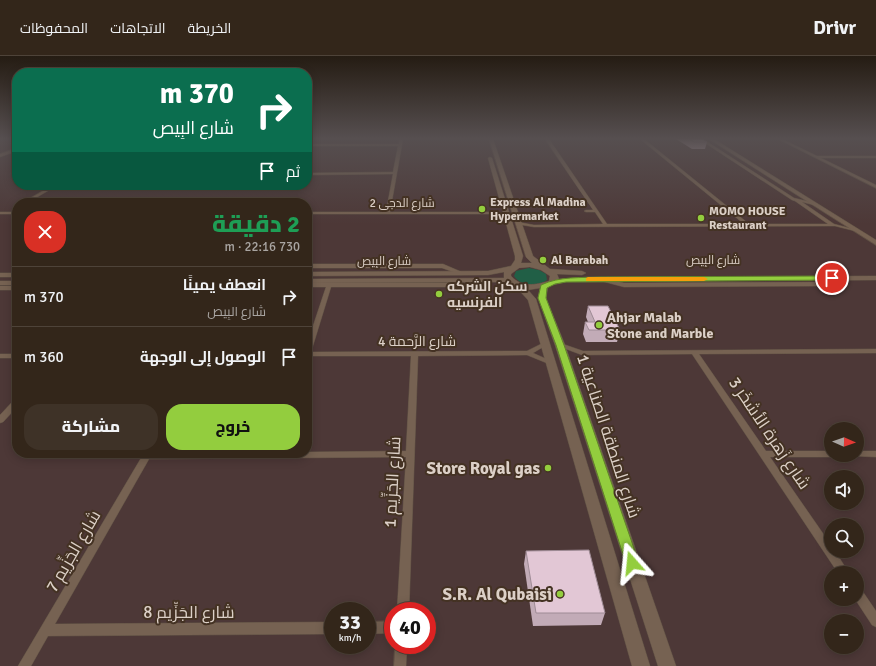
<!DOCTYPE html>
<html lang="ar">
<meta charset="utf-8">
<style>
body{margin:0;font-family:Signika,Cairo,sans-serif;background:#3e3227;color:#f1f3f6;direction:rtl;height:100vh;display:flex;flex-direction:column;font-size:15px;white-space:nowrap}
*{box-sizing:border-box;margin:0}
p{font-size:13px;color:#a9a5a2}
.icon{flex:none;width:22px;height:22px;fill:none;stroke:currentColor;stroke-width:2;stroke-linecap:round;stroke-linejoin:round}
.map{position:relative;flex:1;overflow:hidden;direction:ltr}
.drawer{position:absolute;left:12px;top:142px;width:300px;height:260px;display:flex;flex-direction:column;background:#33261a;border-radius:16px;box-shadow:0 2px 10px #0003,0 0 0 1px #4e4339;direction:rtl}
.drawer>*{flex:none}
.hud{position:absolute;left:12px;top:12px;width:300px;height:122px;border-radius:16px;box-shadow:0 2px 10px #0003,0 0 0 1px #4e4339;direction:rtl;background:#0b6e4f;color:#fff;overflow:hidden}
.needle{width:26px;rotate:92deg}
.tools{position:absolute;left:824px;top:366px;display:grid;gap:8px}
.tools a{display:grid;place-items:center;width:40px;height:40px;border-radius:50%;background:#33261a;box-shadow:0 2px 10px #0003,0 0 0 1px #4e4339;font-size:20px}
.speed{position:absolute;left:324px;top:546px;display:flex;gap:8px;font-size:20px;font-weight:700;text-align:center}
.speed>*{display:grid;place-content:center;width:52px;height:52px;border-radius:50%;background:#33261a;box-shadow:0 2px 10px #0003,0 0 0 1px #4e4339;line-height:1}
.speed small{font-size:10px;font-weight:400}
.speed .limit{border:6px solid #d22;background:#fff;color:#111}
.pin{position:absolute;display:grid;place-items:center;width:34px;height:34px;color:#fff;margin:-17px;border:2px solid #fff;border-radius:50%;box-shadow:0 1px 4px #0007}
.me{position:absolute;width:44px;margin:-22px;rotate:342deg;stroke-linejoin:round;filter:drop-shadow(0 0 3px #0008)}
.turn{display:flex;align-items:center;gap:14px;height:84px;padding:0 12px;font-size:18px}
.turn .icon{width:52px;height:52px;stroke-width:2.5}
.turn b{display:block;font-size:28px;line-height:34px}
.then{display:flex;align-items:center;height:38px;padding:0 12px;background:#0003;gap:8px;font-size:15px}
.round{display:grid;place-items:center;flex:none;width:42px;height:42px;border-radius:16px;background:#3e3227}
.headline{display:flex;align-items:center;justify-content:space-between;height:68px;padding:0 12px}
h1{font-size:24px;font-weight:800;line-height:30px;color:#1e9e55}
.cta{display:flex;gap:8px;margin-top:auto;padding:8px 12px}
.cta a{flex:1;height:46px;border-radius:16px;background:#93cd3e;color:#111;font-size:16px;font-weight:800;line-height:46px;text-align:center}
.cta a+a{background:#3e3227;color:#f1f3f6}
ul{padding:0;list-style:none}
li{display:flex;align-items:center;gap:12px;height:60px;padding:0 12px;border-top:1px solid #4e4339}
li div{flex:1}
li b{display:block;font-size:15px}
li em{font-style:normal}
header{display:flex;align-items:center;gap:24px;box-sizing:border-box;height:56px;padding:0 20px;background:#33261a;border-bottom:1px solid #4e4339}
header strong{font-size:19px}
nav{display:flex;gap:22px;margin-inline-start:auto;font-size:14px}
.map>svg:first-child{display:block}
.industrial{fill:#4d3837;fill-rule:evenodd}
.green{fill:#215f46}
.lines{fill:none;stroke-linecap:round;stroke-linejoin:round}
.street-casing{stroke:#5f5144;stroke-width:1}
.secondary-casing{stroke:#5f5144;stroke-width:1}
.street{fill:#766252;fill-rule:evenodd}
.secondary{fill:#766252;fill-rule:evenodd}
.wall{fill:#c2abb7}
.building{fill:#e2c7d5;stroke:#9e8b95}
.route{fill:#93cd3e;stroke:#608528}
.slow{fill:#f59e0b}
.poi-dot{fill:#93cd3e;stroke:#443223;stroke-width:1.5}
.labels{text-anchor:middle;stroke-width:4;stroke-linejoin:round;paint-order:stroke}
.far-poi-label{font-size:12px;font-weight:bold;fill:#dcd0c7;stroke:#443223;text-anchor:start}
.far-street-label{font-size:12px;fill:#dcd0c7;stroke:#443223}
.poi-label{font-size:14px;font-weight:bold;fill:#dcd0c7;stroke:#443223;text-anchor:start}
.street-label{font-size:14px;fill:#dcd0c7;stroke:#443223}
.near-street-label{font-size:17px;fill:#dcd0c7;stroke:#443223}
.near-poi-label{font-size:17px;font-weight:bold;fill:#dcd0c7;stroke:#443223;text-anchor:end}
</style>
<header>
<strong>Drivr</strong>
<nav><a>الخريطة</a><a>الاتجاهات</a><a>المحفوظات</a></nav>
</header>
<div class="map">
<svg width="876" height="610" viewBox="0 0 876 610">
<rect width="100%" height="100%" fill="#443223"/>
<path class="industrial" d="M0,83h17v46h290v-46h569v527h-876zM17,147h290v250h-290zM831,373h26v26h-26zM831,421h26v26h-26zM831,469h26v26h-26zM831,517h26v26h-26zM333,555h34v34h-34zM393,555h34v34h-34zM831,565h26v26h-26z"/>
<path class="green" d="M529,212l10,2 7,4 1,6c-9,7 -27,6 -33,-4l2,-5z"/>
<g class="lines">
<g class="street-casing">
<g id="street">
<polygon points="399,83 403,83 390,156 497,156 509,159 509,161 497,158 307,158 307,156 386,156 393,118 307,119 307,117 393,116 398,90 307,90 307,88 399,88"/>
<polygon points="545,83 549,83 607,168 744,168 640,83 644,83 749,168 828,168 795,145 792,144 699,83 703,83 794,142 815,147 815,149 814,149 802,146 834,168 857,174 855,175 835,170 534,171 516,168 516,166 518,166 534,169 603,168 595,156 586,156 584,155 586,154 593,154"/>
<polygon points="778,83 782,83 817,100 876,100 876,102 821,102 876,129 876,132"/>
<polygon points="53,129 58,129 27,147 22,147"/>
<rect x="0" y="156" width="17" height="2"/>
<polygon points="307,208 443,208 464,217 461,219 459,218 442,212 307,212"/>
<polygon points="847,220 850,222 846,228 834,230 624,231 601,225 600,224 603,222 624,227 834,226 842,226 845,221"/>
<polygon points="459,223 462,225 461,226 446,231 331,231 311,296 527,295 545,286 548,288 533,297 551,305 553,306 549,308 527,299 418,300 409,555 397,555 406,401 149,403 55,568 333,566 333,578 48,580 31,610 18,610 144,397 307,397 307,396 406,395 411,300 307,300 307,288 326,231 307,231 307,227 446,227"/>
<rect x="0" y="230" width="17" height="4"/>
<polygon points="560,287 583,295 876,293 876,297 699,298 766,395 831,395 831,399 835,399 831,401 770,401 831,489 831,495 835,495 849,517 838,517 692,298 582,299 558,290 557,289"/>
<rect x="0" y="298" width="17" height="4"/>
<polygon points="17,343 17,351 3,366 0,367 0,359 14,344"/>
<polygon points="857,395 876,395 876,401 854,400 853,399 857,399"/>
<polygon points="857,532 861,533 876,555 876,571 872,569 855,543 857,543"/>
<polygon points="393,565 393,577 367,578 367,566"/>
<polygon points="395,589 407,589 406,610 394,610"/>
</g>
</g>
<g class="secondary-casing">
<g id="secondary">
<path d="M489,83h4l40,117 17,13 32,2 4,2 -4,2 -25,-1 2,5 29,-2 288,-1v4l-292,2h-18l-18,4 -2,12 19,47 111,321h-18l-103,-321 -17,-47 2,-10 -12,2 8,9 114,367h-18l-104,-366 -11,-12 -9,-6 -201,1v-4l197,-1v-6l-16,3 -181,1v-4l181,-1 23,-5 4,-6v-4l-27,-98 2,-1 2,1 31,98 -2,7h11l-6,-6zM530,211l11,3 9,6 -1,5c-14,4 -27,7 -38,-5v-2l8,-6z"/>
<polygon points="709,83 714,83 876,184 876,189"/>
<polygon points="17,92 17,95 0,101 0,98"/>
<rect x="0" y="217" width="17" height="4"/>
<rect x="0" y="225" width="17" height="4"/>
</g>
</g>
<use href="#street" class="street"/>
<use href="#secondary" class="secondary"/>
</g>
<g class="wall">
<polygon points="676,83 702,83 707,86 705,93 692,93"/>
<polygon points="588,250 620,274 617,286 586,286 583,278 585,266 588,266 586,261"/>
<polygon points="526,495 605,557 601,569 533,570 524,508"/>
</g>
<g class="building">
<polygon points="689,83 702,83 707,86 694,86"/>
<polygon points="588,250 608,250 620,274 589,274 585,266 595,266"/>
<polygon points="589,494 605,557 536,557 526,495"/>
</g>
<linearGradient id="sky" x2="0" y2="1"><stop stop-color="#251c13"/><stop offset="0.49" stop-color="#564f50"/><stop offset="1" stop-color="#564f50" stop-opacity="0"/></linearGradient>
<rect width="876" height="168" fill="url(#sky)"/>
<path class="route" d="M832,220l3,2 -1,2 -268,2 -11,2 -8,4 -1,10 18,47 75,218 -2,4 -5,2 -5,-2 -71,-222 -18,-47 3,-13c19,-9 40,-7 60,-8z"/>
<polygon class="slow" points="588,221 704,221 708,223 704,225 586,225 586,222"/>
<g class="poi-dot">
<circle cx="482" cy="153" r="4"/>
<circle cx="701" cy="162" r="4"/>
<circle cx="543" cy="204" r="4"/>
<circle cx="439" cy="238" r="4"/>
<circle cx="599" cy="269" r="4"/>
<circle cx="548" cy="412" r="4"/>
<circle cx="560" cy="538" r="4"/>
</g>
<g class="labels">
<g class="far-poi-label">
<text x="490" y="150">Express Al Madina<tspan x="490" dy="14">Hypermarket</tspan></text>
<text x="709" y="159">MOMO HOUSE<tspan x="709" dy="14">Restaurant</tspan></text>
<text x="551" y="208">Al Barabah</text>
</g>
<g class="far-street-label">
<text x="402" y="151">شارع الدجى 2</text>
<text x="713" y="208">شارع البِيص</text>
<text x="384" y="209">شارع البِيص</text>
</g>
<g class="poi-label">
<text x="447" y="235">سكن الشركه<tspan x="447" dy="16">الفرنسيه</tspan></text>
<text x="607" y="266">Ahjar Malab<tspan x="607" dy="16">Stone and Marble</tspan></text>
</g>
<g class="street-label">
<text x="417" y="290">شارع الرَّحمة 4</text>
</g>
<g class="near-street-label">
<text transform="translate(770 377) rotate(56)" y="6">شارع زَهرة الأشخَر 3</text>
<text transform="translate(609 380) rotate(72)" y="6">شارع المنطقة الصناعية 1</text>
<text transform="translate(392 426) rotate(-87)" y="6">شارع الجَزِّيم 1</text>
<text transform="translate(73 495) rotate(-60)" y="6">شارع الجَزِّيم 7</text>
<text x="189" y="562">شارع الجَزِّيم 8</text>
</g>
<g class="near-poi-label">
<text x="540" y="418">Store Royal gas</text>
<text x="552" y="544">S.R. Al Qubaisi</text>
</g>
</g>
</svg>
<div class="tools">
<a><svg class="needle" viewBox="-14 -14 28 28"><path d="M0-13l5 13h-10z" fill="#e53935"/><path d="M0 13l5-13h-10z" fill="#a9a5a2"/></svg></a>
<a><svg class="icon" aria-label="sound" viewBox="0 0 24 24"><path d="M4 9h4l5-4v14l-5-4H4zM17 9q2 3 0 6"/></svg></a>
<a><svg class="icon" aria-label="search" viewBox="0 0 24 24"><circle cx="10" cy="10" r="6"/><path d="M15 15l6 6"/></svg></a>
<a>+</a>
<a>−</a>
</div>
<div class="speed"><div>33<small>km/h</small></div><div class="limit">40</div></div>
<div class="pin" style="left:832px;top:222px;background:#d93025"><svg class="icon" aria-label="arrive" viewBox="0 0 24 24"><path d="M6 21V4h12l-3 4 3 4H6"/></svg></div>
<svg class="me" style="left:632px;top:507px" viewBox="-20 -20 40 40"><path d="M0-17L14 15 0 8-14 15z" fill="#93cd3e" stroke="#fff" stroke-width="4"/></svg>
<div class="hud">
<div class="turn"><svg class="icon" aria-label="right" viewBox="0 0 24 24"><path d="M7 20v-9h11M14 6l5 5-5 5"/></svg><div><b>370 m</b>شارع البِيص</div></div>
<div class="then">ثم<svg class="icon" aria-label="arrive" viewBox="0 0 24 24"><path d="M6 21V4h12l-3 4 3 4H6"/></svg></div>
</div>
<section class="drawer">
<div class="headline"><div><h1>2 دقيقة</h1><p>730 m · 22:16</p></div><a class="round" style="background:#d93025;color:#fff"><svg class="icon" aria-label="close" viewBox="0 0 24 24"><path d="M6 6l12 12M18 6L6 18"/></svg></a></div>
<ul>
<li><svg class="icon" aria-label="right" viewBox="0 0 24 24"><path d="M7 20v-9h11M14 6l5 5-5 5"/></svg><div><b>انعطف يمينًا</b><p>شارع البِيص</p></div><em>370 m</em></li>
<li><svg class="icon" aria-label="arrive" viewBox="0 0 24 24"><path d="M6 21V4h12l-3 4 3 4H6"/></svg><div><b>الوصول إلى الوجهة</b></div><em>360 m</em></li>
</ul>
<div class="cta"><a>خروج</a><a>مشاركة</a></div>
</section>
</div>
